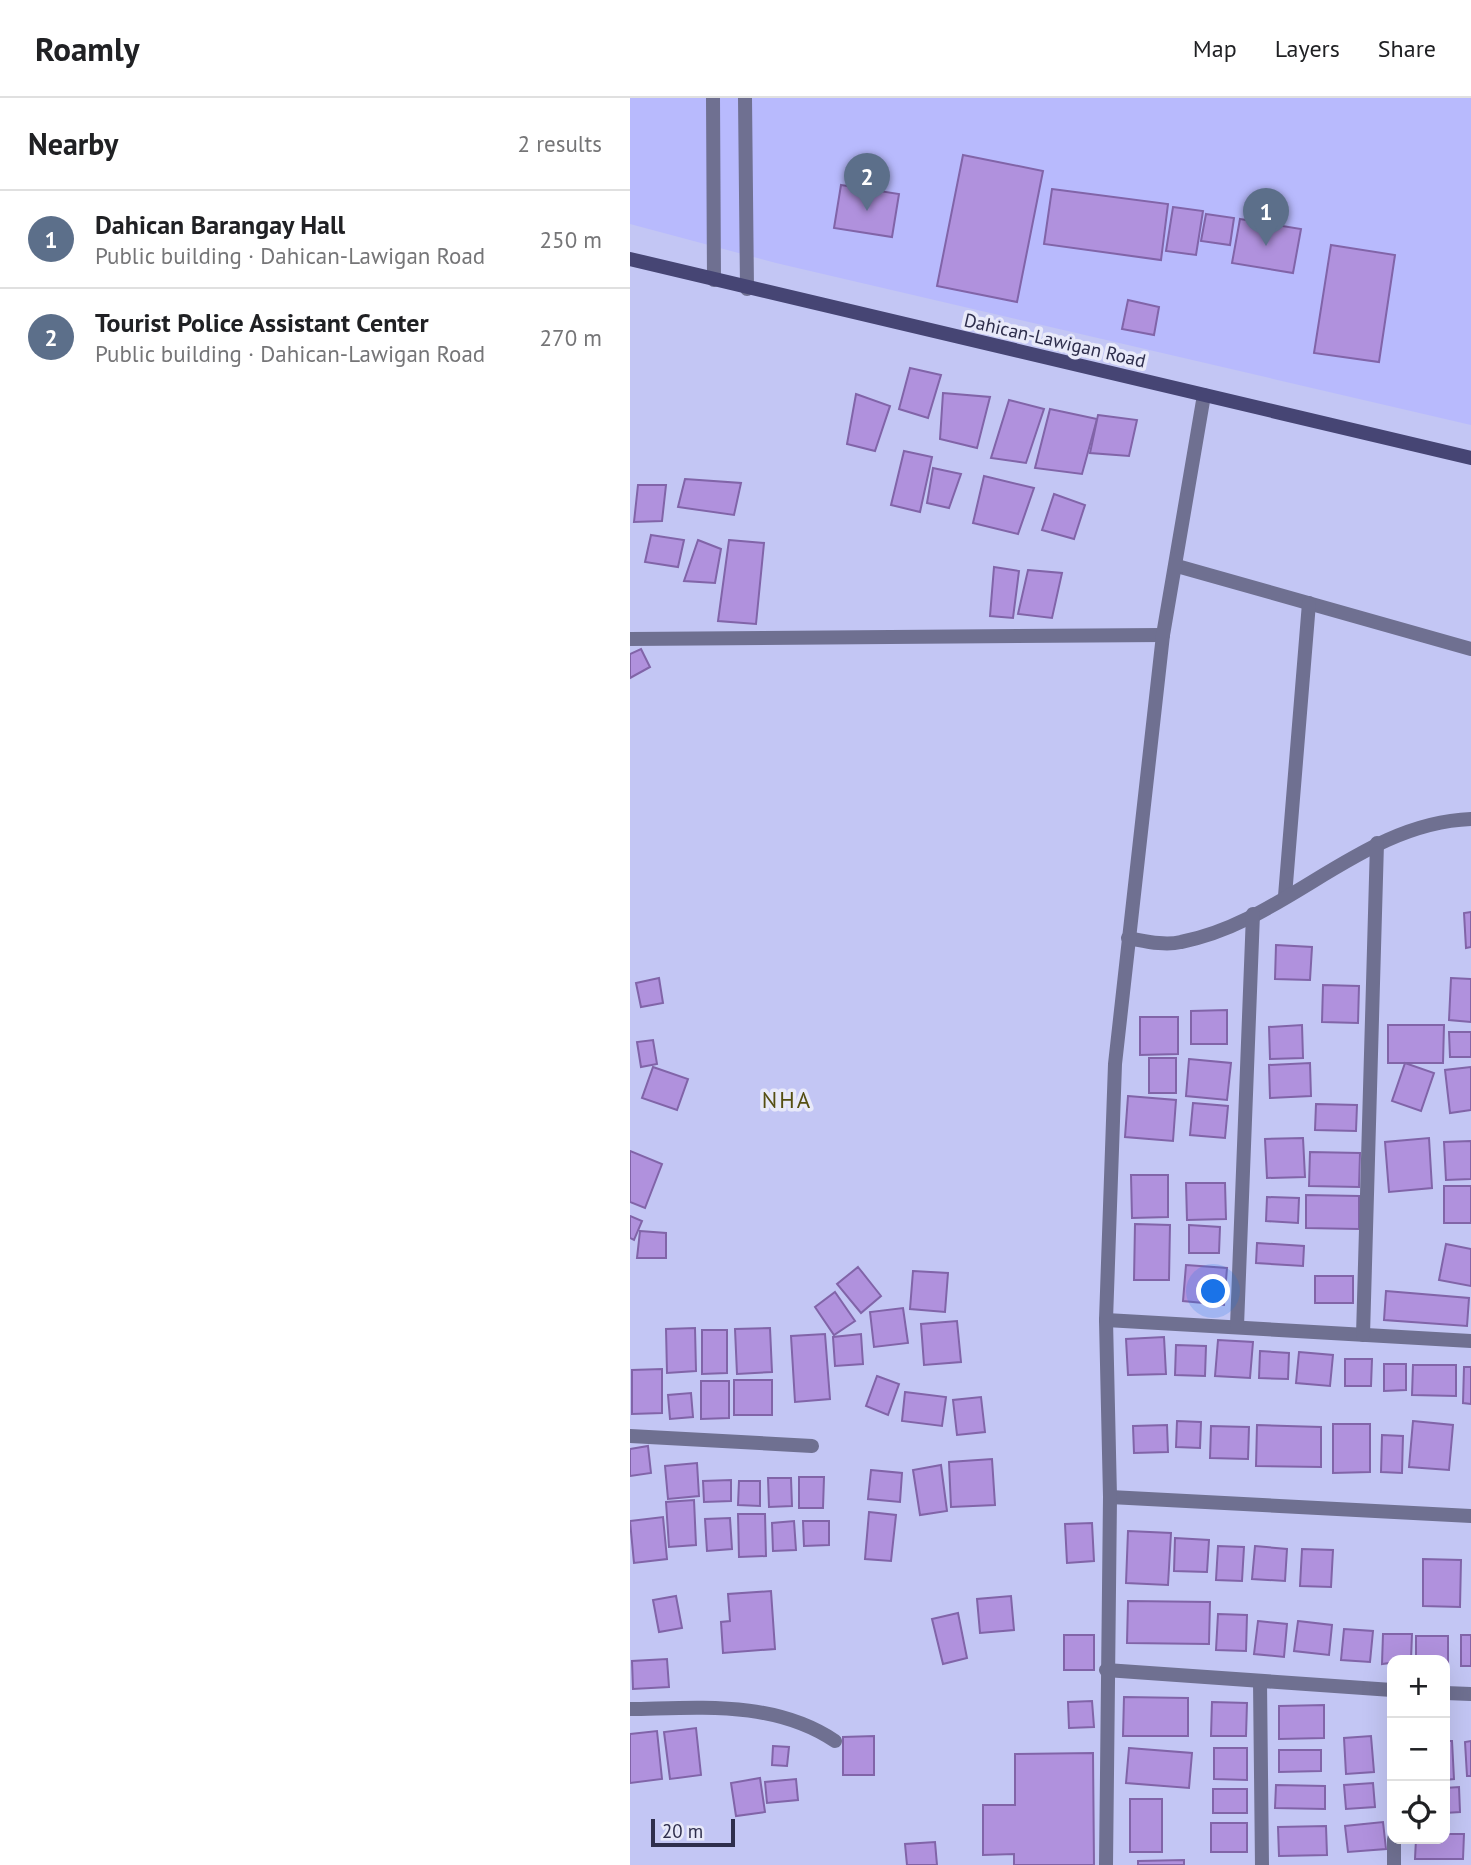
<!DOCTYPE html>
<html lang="en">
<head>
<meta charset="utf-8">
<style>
  body { margin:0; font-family:"PT Sans",sans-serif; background:#f6f6f6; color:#202124 }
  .controls { position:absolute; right:21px; bottom:21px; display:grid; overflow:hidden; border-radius:14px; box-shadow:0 7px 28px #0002 }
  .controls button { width:63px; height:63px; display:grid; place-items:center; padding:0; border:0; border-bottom:2px solid #e0e0e0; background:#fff; color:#202124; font:35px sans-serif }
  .scale { position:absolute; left:21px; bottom:18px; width:84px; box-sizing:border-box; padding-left:7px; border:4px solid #2e2e4c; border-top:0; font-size:19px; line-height:24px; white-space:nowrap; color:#2e2e4c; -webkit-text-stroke:5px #e8e9f9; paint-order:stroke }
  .you { position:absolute; left:584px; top:1194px; width:24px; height:24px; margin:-18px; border:5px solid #fff; border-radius:50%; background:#1a73e8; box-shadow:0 0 0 10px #1a73e833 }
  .badge { display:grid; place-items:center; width:46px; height:46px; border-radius:50%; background:#0b8043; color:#fff; font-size:23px; font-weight:700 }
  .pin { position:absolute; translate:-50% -58px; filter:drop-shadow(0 2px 4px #0008) }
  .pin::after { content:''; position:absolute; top:37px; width:24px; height:21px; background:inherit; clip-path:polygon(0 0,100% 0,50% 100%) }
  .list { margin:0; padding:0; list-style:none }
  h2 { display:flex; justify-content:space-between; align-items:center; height:91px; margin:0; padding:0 28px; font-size:30px }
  h2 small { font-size:23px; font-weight:400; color:#757577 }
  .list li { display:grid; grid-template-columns:46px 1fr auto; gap:21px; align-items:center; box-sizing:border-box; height:98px; padding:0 28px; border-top:2px solid #e0e0e0 }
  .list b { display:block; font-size:26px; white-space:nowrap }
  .list p { margin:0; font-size:23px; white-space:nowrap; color:#757577 }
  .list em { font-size:23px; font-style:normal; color:#757577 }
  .icon { flex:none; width:38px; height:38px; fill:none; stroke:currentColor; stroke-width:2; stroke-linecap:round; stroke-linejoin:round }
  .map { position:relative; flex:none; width:841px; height:1767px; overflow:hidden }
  header { display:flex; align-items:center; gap:42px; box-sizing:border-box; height:98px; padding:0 35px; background:#fff; border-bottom:2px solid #e0e0e0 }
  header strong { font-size:33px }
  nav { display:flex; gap:38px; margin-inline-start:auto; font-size:24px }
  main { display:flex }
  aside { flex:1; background:#fff }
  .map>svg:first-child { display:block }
  .built { fill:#b8bafd }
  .building { fill:#b091dd; stroke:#8164a8; stroke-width:2 }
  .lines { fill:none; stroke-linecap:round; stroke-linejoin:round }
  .street { stroke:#6f7091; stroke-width:14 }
  .secondary { stroke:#464574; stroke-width:14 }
  .labels { text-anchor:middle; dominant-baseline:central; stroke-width:7; stroke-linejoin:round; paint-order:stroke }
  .street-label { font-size:19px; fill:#2e2e4c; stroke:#e8e9f9 }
  .quarter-label { font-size:23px; letter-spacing:2px; fill:#564f11; stroke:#e8e9f9 }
</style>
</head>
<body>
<header>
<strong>Roamly</strong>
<nav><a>Map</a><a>Layers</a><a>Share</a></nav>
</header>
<main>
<aside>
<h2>Nearby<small>2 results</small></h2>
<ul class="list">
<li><span class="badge" style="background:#5c6f8a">1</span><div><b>Dahican Barangay Hall</b><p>Public building · Dahican-Lawigan Road</p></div><em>250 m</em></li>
<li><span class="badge" style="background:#5c6f8a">2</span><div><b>Tourist Police Assistant Center</b><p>Public building · Dahican-Lawigan Road</p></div><em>270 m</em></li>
</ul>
</aside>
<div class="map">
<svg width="841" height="1767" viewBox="0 0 841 1767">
  <rect width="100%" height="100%" fill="#c3c6f4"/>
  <polygon class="built" points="0,0 841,0 841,327 146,165 0,126"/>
  <g class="building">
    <polygon points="333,57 413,73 387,204 307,188"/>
    <polygon points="211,87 269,96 262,139 204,130"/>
    <polygon points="422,91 538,106 531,162 414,146"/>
    <polygon points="543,109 573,113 566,157 536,153"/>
    <polygon points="576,116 604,120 600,147 571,143"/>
    <polygon points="610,121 671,131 663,175 602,165"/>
    <polygon points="701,147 765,157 749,264 684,255"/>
    <polygon points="498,202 529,209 524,237 492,231"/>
    <polygon points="280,270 311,277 298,320 269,311"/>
    <polygon points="313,295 360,299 347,350 310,341"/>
    <polygon points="226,296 260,308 245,353 217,346"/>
    <polygon points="379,302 414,311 396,365 361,360"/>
    <polygon points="420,311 467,321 452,376 405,370"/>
    <polygon points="468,317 507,322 499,358 460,355"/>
    <polygon points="274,353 302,359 290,414 261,407"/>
    <polygon points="303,370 331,376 319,410 297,405"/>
    <polygon points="354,378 404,390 388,436 343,425"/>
    <polygon points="55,381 111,385 104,417 48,409"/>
    <polygon points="8,387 36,387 32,423 4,424"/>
    <polygon points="424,396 455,407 444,441 412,432"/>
    <polygon points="21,437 54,442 48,469 15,464"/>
    <polygon points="68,442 91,451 85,485 54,483"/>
    <polygon points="99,442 134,445 126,526 88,523"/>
    <polygon points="364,469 389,473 383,520 360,518"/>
    <polygon points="398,472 432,475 422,520 388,516"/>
    <polygon points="11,551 20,569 0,580 0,556"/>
    <polygon points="841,814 841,849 836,850 834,815"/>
    <polygon points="646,847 682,849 680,882 645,881"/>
    <polygon points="29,880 33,905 11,909 6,885"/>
    <polygon points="821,880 841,881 841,924 819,922"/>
    <polygon points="693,887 729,888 728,925 692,924"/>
    <polygon points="597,912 597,946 561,946 561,913"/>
    <polygon points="510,919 548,919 548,956 510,957"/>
    <polygon points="672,927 673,960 640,961 639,929"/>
    <polygon points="758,927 814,927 813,965 758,965"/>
    <polygon points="819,934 841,934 841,959 820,959"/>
    <polygon points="23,942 27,966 11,969 7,944"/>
    <rect x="519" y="960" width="27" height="35"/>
    <polygon points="559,961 601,965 597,1002 556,998"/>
    <polygon points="680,965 681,998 640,1000 639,967"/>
    <polygon points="775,965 804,975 791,1013 762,1003"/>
    <polygon points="23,969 58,981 47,1012 12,1000"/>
    <polygon points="841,969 841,1012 820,1015 815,972"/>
    <polygon points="498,998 546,1002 543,1043 495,1039"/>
    <polygon points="563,1005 598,1008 595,1040 560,1037"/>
    <polygon points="686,1006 727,1007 726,1033 685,1032"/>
    <polygon points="673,1040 675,1079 637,1080 635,1041"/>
    <polygon points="799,1040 802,1090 759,1094 755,1044"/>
    <polygon points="841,1043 841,1081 816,1082 814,1044"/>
    <polygon points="0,1053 32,1066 15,1110 0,1104"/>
    <polygon points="680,1054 730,1055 729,1089 679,1088"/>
    <polygon points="501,1077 538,1077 538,1119 502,1120"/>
    <polygon points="556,1085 595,1085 596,1121 557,1122"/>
    <rect x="814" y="1088" width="27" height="37"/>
    <polygon points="676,1097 729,1098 729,1131 676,1130"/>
    <polygon points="637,1099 669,1100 668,1125 636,1123"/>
    <polygon points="0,1118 12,1123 4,1142 0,1140"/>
    <polygon points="505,1126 540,1127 539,1182 504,1182"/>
    <polygon points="559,1127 590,1129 589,1155 559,1155"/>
    <polygon points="10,1133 36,1135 36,1160 7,1160"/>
    <polygon points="627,1145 674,1148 673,1168 626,1165"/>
    <polygon points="816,1146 841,1151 841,1188 809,1182"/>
    <polygon points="556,1167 597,1170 594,1207 553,1203"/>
    <polygon points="228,1169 251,1198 231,1215 207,1186"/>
    <polygon points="283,1173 318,1175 315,1214 280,1211"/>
    <rect x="685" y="1178" width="38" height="27"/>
    <polygon points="756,1193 839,1200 837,1228 754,1222"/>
    <polygon points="205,1194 225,1223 204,1237 185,1209"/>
    <polygon points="273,1210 278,1245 244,1249 240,1214"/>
    <polygon points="327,1223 331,1264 294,1267 291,1226"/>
    <polygon points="65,1230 66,1273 37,1275 36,1231"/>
    <polygon points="140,1230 142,1274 107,1276 105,1231"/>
    <polygon points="72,1232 97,1232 97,1275 72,1276"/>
    <polygon points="195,1236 200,1301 165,1304 161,1238"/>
    <polygon points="231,1236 233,1266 205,1268 203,1239"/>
    <polygon points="534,1239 536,1276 498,1277 496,1241"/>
    <polygon points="588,1242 623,1244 620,1280 585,1278"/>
    <polygon points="546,1247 576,1248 575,1278 545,1277"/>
    <polygon points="630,1253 659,1255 658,1281 629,1280"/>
    <polygon points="669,1254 703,1257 700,1288 666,1285"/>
    <polygon points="715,1261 742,1261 741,1288 715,1288"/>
    <polygon points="754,1266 776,1266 776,1292 754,1293"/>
    <polygon points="783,1267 826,1267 826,1298 782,1297"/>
    <polygon points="834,1269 841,1269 841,1306 833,1305"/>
    <polygon points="32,1271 32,1315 2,1316 2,1272"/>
    <polygon points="247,1278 269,1286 258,1317 236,1308"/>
    <rect x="104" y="1282" width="38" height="35"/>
    <polygon points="71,1283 99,1283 99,1320 71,1321"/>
    <polygon points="275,1294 316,1299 312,1328 272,1323"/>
    <polygon points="61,1295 63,1319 40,1321 38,1297"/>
    <polygon points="351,1299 355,1334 327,1337 323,1302"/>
    <polygon points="547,1323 571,1324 570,1350 546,1349"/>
    <polygon points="783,1323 823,1327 819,1372 779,1369"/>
    <polygon points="703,1326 740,1326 740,1374 703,1375"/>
    <polygon points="537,1327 538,1354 504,1355 503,1328"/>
    <polygon points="627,1327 691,1329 691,1369 626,1368"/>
    <polygon points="581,1328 619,1329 618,1361 580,1360"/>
    <polygon points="752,1337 773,1338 772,1375 751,1374"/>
    <polygon points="18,1348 21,1375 0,1378 0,1351"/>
    <polygon points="362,1361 365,1407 321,1409 319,1364"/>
    <polygon points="67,1365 69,1398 38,1401 35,1368"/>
    <polygon points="311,1367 317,1413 290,1417 283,1372"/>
    <polygon points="241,1372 272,1375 270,1404 238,1401"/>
    <polygon points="169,1379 194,1379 193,1410 169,1410"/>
    <polygon points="138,1380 161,1380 162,1408 139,1409"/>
    <polygon points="101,1382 101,1403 74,1404 73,1383"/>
    <polygon points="109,1383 130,1383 130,1408 108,1407"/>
    <polygon points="64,1402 66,1447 39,1449 36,1404"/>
    <polygon points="239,1414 266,1417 261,1463 235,1461"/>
    <polygon points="108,1416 135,1416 136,1458 109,1459"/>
    <polygon points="33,1419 37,1461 4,1465 0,1423"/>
    <polygon points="100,1420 102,1451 77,1453 75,1421"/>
    <polygon points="164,1423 166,1452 143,1453 142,1425"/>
    <polygon points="173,1423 199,1423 199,1447 174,1448"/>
    <polygon points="462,1425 464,1463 437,1465 435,1426"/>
    <polygon points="498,1433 541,1435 538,1487 496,1485"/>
    <polygon points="545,1440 579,1442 577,1474 544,1473"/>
    <polygon points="588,1448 614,1449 612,1483 586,1482"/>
    <polygon points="625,1448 657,1451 655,1483 622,1481"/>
    <polygon points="672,1451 703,1452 701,1489 670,1488"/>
    <polygon points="793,1461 831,1462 830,1509 793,1508"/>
    <polygon points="141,1493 145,1551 93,1555 91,1524 100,1523 98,1496"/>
    <polygon points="46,1498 52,1530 29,1534 23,1502"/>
    <polygon points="381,1498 384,1532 350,1535 347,1501"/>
    <polygon points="498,1503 580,1504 579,1546 497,1545"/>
    <polygon points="328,1515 337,1560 313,1566 302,1521"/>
    <polygon points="588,1516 617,1517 616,1553 586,1552"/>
    <polygon points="628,1523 657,1526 654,1559 624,1556"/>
    <polygon points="668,1523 702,1527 699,1557 664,1553"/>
    <polygon points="714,1531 743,1533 740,1564 711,1562"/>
    <polygon points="753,1536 782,1536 781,1562 752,1566"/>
    <rect x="434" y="1537" width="30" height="35"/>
    <rect x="831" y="1537" width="10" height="31"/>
    <polygon points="786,1538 818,1538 818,1570 815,1570 815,1562 786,1562"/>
    <polygon points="37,1561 39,1589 3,1591 2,1563"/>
    <polygon points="494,1599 558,1600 558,1638 493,1638"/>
    <polygon points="462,1603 464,1629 439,1630 438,1604"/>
    <polygon points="582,1604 617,1605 616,1638 581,1638"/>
    <polygon points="694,1607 694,1640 649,1641 649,1608"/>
    <polygon points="66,1630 71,1677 40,1681 34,1634"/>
    <polygon points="27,1633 32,1681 0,1685 0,1636"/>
    <polygon points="244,1638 244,1677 213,1677 213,1639"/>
    <polygon points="741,1638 744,1674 716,1676 714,1640"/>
    <polygon points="815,1643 822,1643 824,1681 815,1682"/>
    <polygon points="841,1643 841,1678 837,1678 835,1644"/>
    <polygon points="143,1648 159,1649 157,1668 142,1667"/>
    <polygon points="499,1650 562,1655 559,1690 496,1685"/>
    <polygon points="584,1650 617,1650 617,1682 584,1681"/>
    <polygon points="649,1652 691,1652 691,1673 649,1674"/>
    <polygon points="463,1655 464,1767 384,1767 384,1756 353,1757 353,1707 385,1707 385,1656"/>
    <polygon points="130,1680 135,1714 106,1718 101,1685"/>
    <polygon points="166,1681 168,1702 137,1705 135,1684"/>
    <polygon points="743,1685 745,1709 716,1711 714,1687"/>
    <polygon points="646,1687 695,1688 695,1711 645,1710"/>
    <polygon points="829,1689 830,1714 815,1715 815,1690"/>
    <rect x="583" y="1691" width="34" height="24"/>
    <rect x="500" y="1701" width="32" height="53"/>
    <polygon points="753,1724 756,1751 718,1754 715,1728"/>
    <rect x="581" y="1725" width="36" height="29"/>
    <polygon points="696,1728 697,1757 649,1758 648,1729"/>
    <polygon points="815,1736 834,1736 833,1761 785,1761 786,1741 815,1741"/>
    <polygon points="305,1744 307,1767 277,1767 275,1746"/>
    <polygon points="554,1762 554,1767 508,1767 508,1763"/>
  </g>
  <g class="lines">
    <g class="street">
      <polyline points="83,0 84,182"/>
      <polyline points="115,0 117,191"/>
      <polyline points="547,468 841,551"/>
      <polyline points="0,541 533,537"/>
      <polyline points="655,798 679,505"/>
      <path d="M498,840C515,843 534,848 551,844C656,824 731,725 841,721"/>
      <polyline points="476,1222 841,1243"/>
      <polyline points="607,1228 623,816"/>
      <polyline points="733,1237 747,745"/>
      <polyline points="0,1338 182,1348"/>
      <polyline points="480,1399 841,1418"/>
      <polyline points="476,1572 762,1592"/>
      <polyline points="630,1584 632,1767"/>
      <polyline points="815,1595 841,1596"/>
      <path d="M0,1611C70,1610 144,1602 205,1643"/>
      <polyline points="764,1741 764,1767"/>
      <polyline points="476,1767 480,1399 476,1222 485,966 533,537 574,297"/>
    </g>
    <polyline class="secondary" points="0,161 841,360"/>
  </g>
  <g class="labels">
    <g class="street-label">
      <text transform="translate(425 242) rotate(13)">Dahican-Lawigan Road</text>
    </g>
    <g class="quarter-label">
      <text x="157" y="1001">NHA</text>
    </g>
  </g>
</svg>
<div class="controls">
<button>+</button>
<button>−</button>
<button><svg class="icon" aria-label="locate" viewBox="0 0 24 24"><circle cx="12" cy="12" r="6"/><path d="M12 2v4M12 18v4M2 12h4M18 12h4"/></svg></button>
</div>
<div class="scale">20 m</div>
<div class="you"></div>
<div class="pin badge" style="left:636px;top:148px;background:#5c6f8a">1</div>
<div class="pin badge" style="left:237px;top:113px;background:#5c6f8a">2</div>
</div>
</main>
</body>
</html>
